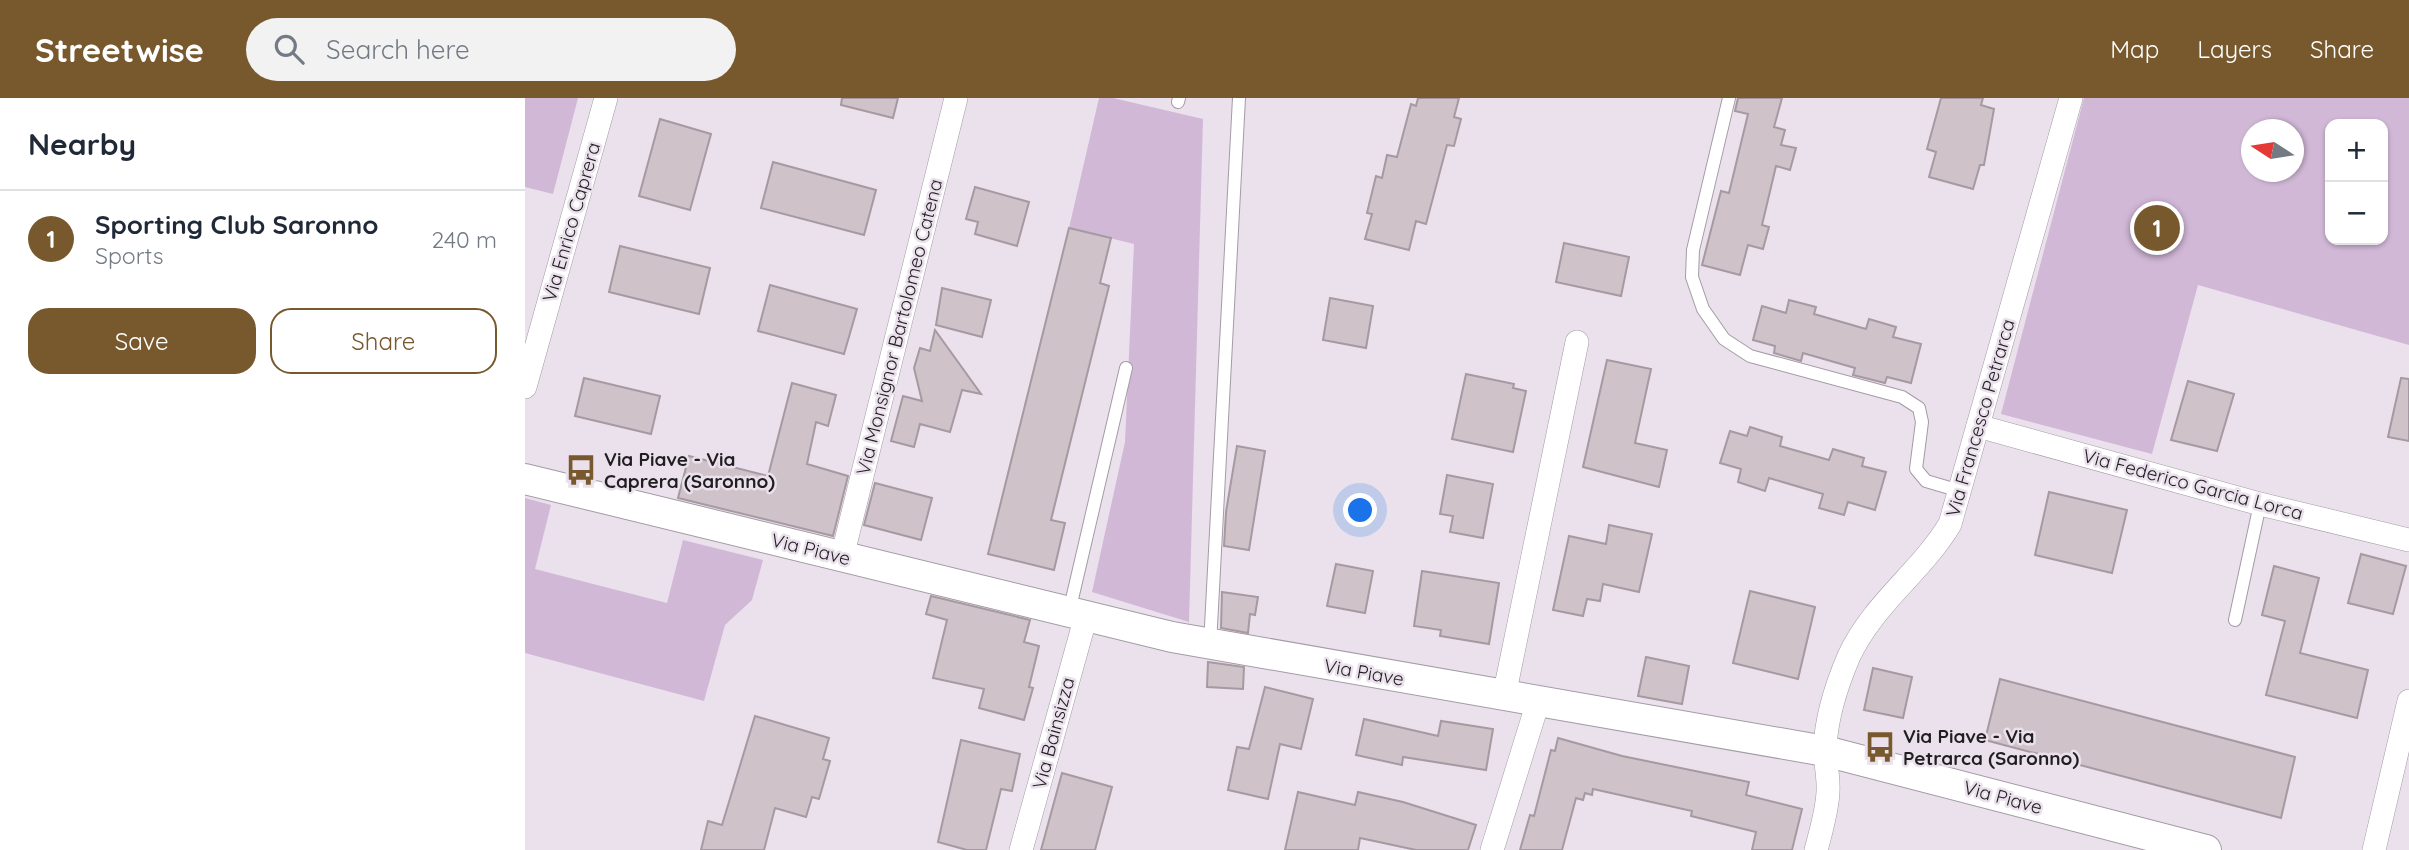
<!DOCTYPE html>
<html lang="en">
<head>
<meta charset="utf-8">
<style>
  body { margin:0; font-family:Quicksand,sans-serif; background:#f2f2f3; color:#1f2937 }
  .controls { position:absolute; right:21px; top:21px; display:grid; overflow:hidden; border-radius:14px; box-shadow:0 2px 5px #0004 }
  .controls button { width:63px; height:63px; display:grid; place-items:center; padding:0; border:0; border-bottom:2px solid #e0e1e3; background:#fff; color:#1f2937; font:35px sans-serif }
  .compass { position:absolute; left:1716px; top:21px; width:63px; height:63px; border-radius:50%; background:#fff; box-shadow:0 2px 5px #0004; rotate:282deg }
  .you { position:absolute; left:836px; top:413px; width:24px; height:24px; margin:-18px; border:5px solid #fff; border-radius:50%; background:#1a73e8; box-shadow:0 0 0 10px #1a73e833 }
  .badge { display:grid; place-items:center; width:46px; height:46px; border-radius:50%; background:#78592e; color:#fff; font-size:23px; font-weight:700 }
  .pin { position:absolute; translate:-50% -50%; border:4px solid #fff; box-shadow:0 2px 7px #0006 }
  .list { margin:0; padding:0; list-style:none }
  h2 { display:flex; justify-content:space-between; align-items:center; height:91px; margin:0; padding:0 28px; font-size:30px }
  h2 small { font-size:23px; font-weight:400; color:#747a83 }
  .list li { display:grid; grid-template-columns:46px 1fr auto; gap:21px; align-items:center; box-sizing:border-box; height:98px; padding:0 28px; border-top:2px solid #e0e1e3 }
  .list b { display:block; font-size:26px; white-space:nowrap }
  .list p { margin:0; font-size:23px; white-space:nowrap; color:#747a83 }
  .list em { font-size:23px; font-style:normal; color:#747a83 }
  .actions { display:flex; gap:14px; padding:21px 28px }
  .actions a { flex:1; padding:16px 0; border:2px solid #78592e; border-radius:21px; text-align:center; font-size:24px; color:#78592e }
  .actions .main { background:#78592e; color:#fff }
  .icon { flex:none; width:38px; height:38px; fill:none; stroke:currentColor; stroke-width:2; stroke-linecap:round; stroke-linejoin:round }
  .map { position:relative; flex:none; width:1884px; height:752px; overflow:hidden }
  header { display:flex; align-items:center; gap:42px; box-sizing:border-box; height:98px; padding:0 35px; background:#78592e; color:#fff }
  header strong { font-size:33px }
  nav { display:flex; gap:38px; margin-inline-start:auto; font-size:24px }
  .search { width:490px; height:63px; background:#f2f2f3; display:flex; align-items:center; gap:18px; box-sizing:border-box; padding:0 24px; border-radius:38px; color:#747a83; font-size:26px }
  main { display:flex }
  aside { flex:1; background:#fff }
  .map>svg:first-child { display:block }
  .green { fill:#d1b8d7; fill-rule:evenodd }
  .building { fill:#cfc2c9; stroke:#a699a1; stroke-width:2 }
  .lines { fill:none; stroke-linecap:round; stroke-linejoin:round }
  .service-casing { stroke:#a39ba5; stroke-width:14 }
  .minor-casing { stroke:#a39ba5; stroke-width:24 }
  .tertiary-casing { stroke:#a39ba5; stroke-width:32 }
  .service { stroke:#fff; stroke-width:12 }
  .minor { stroke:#fff; stroke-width:23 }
  .tertiary { stroke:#fff; stroke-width:30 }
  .labels { text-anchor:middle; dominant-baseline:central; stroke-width:5; stroke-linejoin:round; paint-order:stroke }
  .street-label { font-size:19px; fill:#211e22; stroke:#eae1ec }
  .poi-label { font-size:19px; font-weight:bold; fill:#211e22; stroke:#eae1ec; text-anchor:start }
</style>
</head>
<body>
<header>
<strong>Streetwise</strong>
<div class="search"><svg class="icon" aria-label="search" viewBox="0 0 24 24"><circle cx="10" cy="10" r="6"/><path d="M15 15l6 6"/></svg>Search here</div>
<nav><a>Map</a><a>Layers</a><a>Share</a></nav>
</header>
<main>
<aside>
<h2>Nearby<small></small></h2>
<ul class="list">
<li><span class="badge">1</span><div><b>Sporting Club Saronno</b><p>Sports</p></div><em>240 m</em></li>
</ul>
<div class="actions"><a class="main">Save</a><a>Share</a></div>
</aside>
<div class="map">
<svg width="1884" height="752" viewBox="0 0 1884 752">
  <rect width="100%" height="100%" fill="#eae1ec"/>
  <g class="green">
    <polygon points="0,0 53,0 28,96 0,89"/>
    <polygon points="574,0 588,0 678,21 664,524 567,494 600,344 609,146 544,130"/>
    <path d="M1559,0H1884V247L1673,187L1627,356L1476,316ZM1805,26H1858V142H1805ZM1727,32H1769V74H1727Z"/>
    <polygon points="0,400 26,407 10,471 142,505 158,442 238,462 227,502 200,527 179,603 0,555"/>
  </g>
  <g class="building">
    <polygon points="317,0 373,0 368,20 316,7"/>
    <polygon points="893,0 934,0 929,19 936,21 929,48 922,47 901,126 891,123 884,152 840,141 847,116 842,115 851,78 857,80 862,57 872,59 886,6 891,8"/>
    <polygon points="1213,0 1257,0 1249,29 1260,32 1256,47 1271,50 1265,72 1251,68 1237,127 1244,129 1238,151 1223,147 1215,177 1177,167 1196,93 1204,95 1223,16 1210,13"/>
    <polygon points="1416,0 1458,0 1456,7 1469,11 1459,67 1455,67 1448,91 1404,79 1411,54 1402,51"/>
    <polygon points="135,21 186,36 165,112 114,98"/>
    <polygon points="248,64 351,92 339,137 236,110"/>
    <polygon points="450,89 504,104 492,148 450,136 453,124 441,121"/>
    <polygon points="544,130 586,140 575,185 584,188 526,422 540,425 529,472 463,456"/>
    <polygon points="1039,145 1104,159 1096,198 1031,184"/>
    <polygon points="95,148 185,170 174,216 84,194"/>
    <polygon points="245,187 332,211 319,256 233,233"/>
    <polygon points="417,190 466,202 457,239 411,227"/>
    <polygon points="805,200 848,208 841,250 798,242"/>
    <polygon points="1264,202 1291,209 1289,216 1341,231 1344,221 1371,229 1368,239 1396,246 1386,285 1362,279 1360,285 1328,277 1330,270 1278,255 1276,263 1249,255 1250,248 1228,242 1237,208 1261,215"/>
    <polygon points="410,232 456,296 437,292 425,334 395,326 389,349 366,343 378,298 397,303 389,270 395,250 405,253"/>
    <polygon points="1082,262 1126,271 1110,345 1142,352 1134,389 1058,369"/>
    <polygon points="941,276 989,286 988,290 1001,293 988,354 927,341"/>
    <polygon points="59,280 135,298 126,336 50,318"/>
    <polygon points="1876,280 1884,281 1884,343 1863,339"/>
    <polygon points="1663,283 1709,296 1692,353 1646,342"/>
    <polygon points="267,285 311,297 303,328 291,324 282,366 323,378 308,438 153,400 164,358 243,378"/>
    <polygon points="1225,329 1257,339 1255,348 1304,362 1308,351 1339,360 1337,368 1361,374 1350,412 1323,404 1319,417 1294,410 1298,396 1244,380 1240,393 1213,384 1216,371 1195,365 1205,333 1222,338"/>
    <polygon points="712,348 740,353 724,452 699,448 701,414"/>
    <polygon points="922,377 968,386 958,440 925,434 928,418 915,416"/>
    <polygon points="350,385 407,400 396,442 339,427"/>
    <polygon points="1524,394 1602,412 1587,475 1510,457"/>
    <polygon points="1084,427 1127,436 1114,494 1078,486 1075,503 1062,501 1058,518 1028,512 1044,438 1081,446"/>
    <polygon points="1836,456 1881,468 1868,516 1823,505"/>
    <polygon points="811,466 848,473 840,515 802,508"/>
    <polygon points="1749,468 1794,480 1775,555 1843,572 1832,620 1741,597 1760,523 1737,517"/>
    <polygon points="897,473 974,485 964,546 915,538 916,532 889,528"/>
    <polygon points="1225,493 1290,509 1273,581 1208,565"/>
    <polygon points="697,494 733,499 730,517 725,516 723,535 696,530"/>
    <polygon points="406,498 505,522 499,544 514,548 504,589 508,590 499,622 454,610 459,591 408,580 422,522 401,516"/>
    <polygon points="1121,559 1164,568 1157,606 1113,598"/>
    <polygon points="683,564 719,569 718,591 682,589"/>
    <polygon points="1348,570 1387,579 1378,620 1339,612"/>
    <polygon points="1475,581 1770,659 1756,720 1460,642"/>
    <polygon points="740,589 788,601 776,651 755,646 743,701 703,692 712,649 724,651"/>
    <polygon points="230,618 304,640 298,661 305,663 294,701 287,699 281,719 250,710 239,752 176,752 183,723 197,727"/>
    <polygon points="839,621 913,638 916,623 968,631 961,672 878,659 877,667 831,657"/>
    <polygon points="1033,640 1097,658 1224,684 1221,697 1277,711 1267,752 1227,752 1231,734 1166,718 1167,713 1068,691 1067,697 1060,695 1058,702 1051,700 1037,752 995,752 1005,717 1009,718 1026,652 1030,653"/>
    <polygon points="436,642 495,656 487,693 476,691 461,752 442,752 413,744"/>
    <polygon points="537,675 587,689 570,752 516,752"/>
    <polygon points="773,694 830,707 833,694 878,704 951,727 943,752 891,752 835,740 833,752 760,752"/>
  </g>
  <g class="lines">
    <defs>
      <g id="service">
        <polyline points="1204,0 1168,152 1167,179 1178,211 1199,241 1225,258 1377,299 1394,310 1397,324 1391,371 1401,383 1435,393"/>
        <polyline points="653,4 654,0"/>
        <polyline points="544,514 601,270"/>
        <polyline points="1710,522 1735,406"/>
        <polyline points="685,547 714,0"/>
      </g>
      <g id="minor">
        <polyline points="0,289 81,0"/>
        <polyline points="1453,328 1735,406 1884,442"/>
        <polyline points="317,459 431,0"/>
        <polyline points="979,598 1052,244"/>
        <polyline points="496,752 561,518"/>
        <polyline points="967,752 1013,604"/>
        <path d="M1291,752C1296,733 1302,714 1303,694C1304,679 1300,665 1300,651C1301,620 1312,586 1324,558C1348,506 1397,473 1425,426L1546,0"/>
        <polyline points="1849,752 1884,603"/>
      </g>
      <polyline id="tertiary" points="0,381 647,539 1300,653 1681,752"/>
    </defs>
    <use href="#service" class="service-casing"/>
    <use href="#minor" class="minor-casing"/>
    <use href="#tertiary" class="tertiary-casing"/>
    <use href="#service" class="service"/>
    <use href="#minor" class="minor"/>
    <use href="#tertiary" class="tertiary"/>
  </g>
  <defs>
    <symbol id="bus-bare" viewBox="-9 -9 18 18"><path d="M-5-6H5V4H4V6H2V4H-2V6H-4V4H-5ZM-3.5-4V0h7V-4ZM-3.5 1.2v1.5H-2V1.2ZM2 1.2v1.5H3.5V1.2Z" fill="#78592e" stroke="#eae1ec" stroke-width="2.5" paint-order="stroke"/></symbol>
  </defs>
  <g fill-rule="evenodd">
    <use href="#bus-bare" x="34" y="350" width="44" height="44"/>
    <use href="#bus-bare" x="1333" y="627" width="44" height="44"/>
  </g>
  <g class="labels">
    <g class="street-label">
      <text transform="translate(46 124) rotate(-74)">Via Enrico Caprera</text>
      <text transform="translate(374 229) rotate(-76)">Via Monsignor Bartolomeo Catena</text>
      <text transform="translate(1455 320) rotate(-74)">Via Francesco Petrarca</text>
      <text transform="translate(1668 386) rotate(15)">Via Federico Garcia Lorca</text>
      <text transform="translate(286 451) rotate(14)">Via Piave</text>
      <text transform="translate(839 574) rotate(10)">Via Piave</text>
      <text transform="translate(528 635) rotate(-75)">Via Bainsizza</text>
      <text transform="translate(1478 699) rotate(15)">Via Piave</text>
    </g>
    <g class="poi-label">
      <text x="79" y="361">Via Piave - Via<tspan x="79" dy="22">Caprera (Saronno)</tspan></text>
      <text x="1378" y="638">Via Piave - Via<tspan x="1378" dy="22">Petrarca (Saronno)</tspan></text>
    </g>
  </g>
</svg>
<div class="controls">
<button>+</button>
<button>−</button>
</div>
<svg class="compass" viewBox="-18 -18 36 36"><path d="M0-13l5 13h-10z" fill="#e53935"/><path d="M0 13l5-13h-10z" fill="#747a83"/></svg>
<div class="you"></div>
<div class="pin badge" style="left:1632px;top:130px">1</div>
</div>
</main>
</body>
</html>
